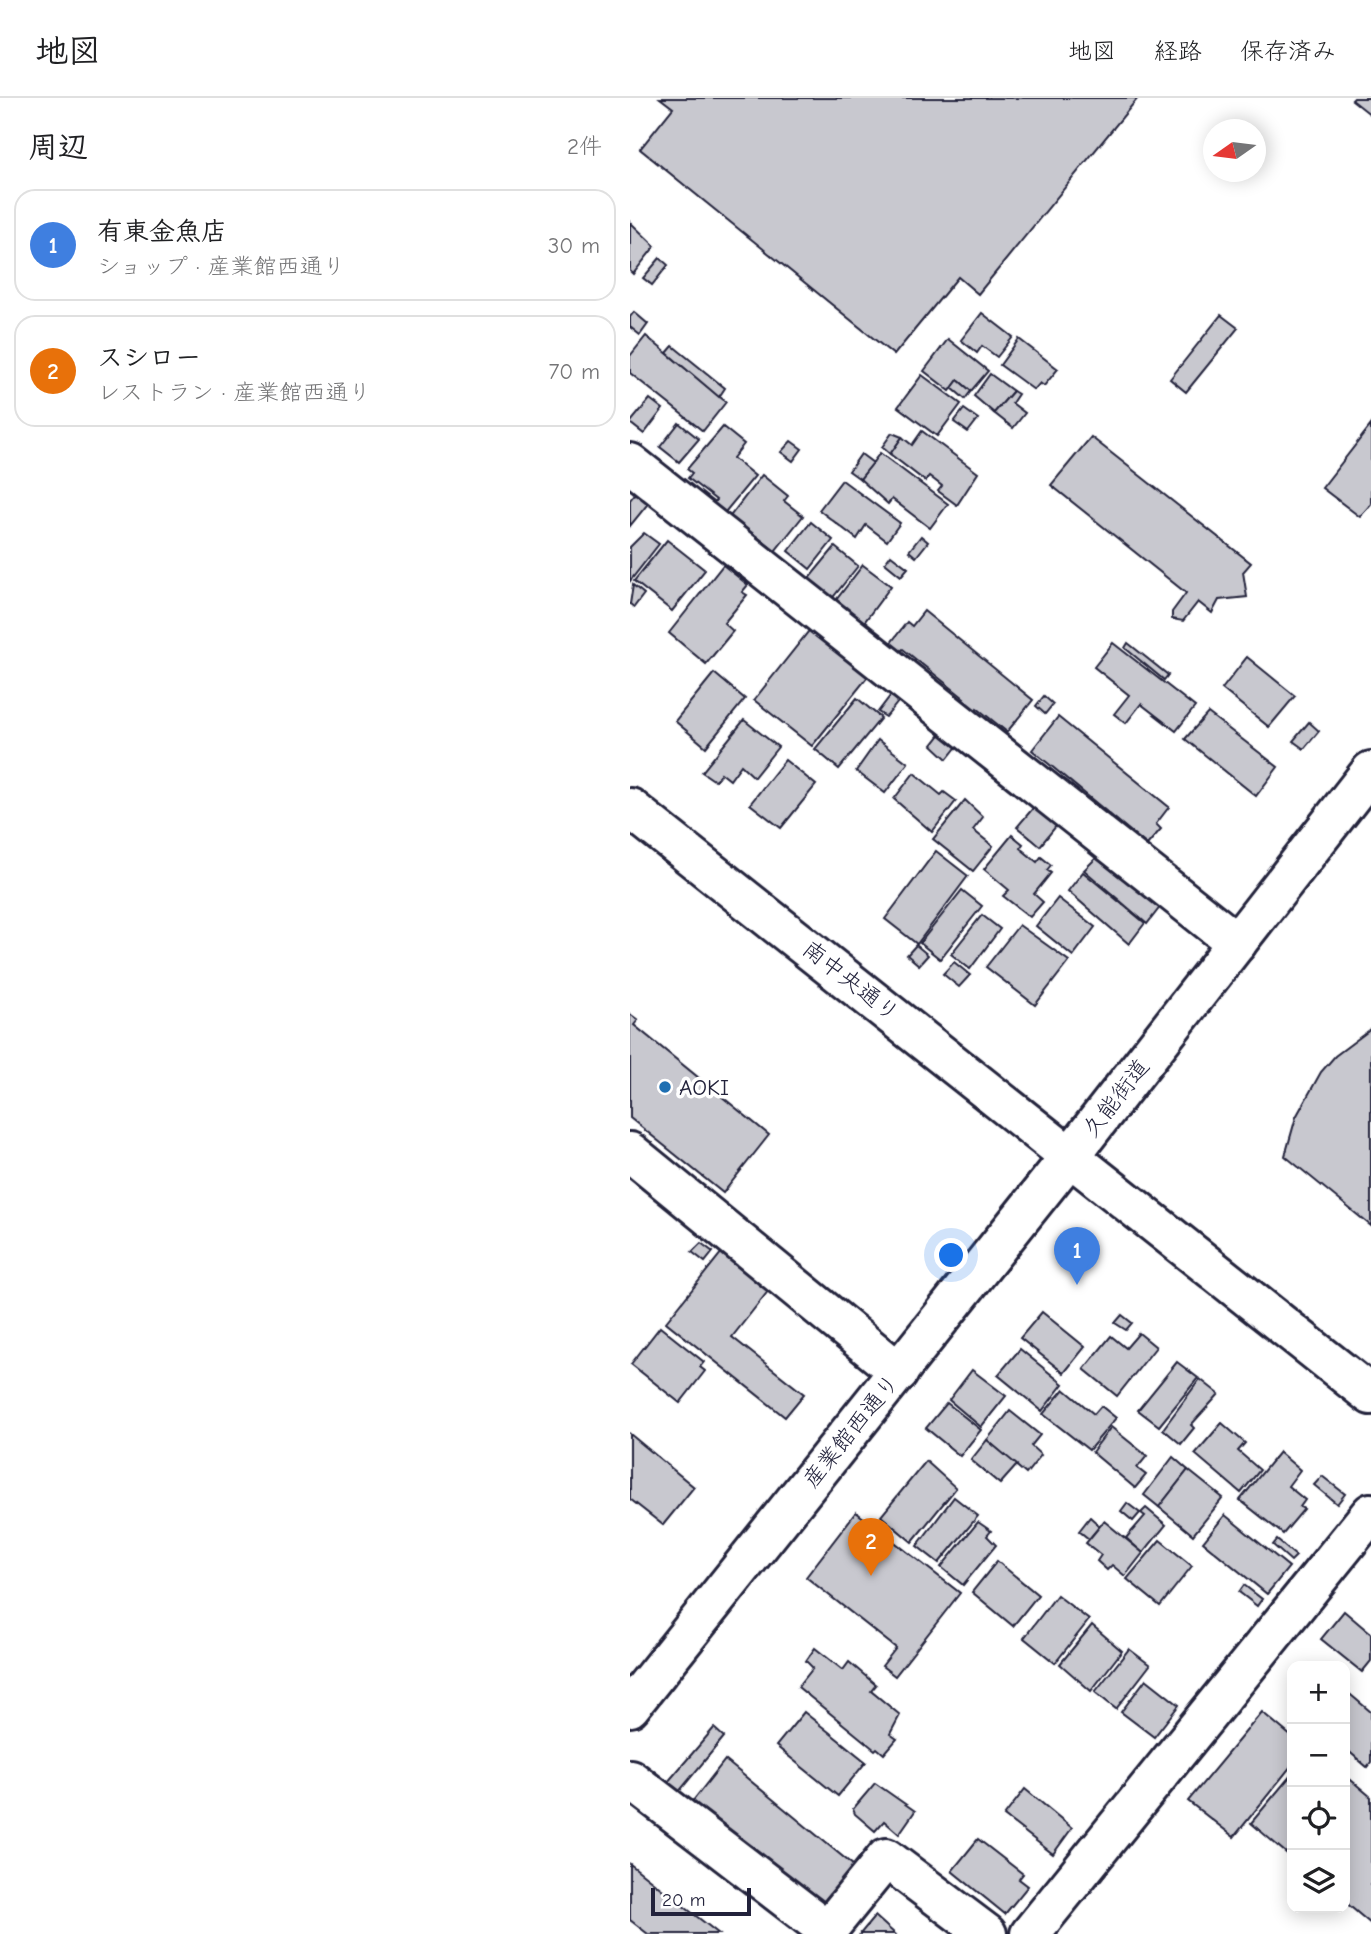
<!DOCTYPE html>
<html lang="ja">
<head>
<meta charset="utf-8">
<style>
  body { margin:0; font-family:"Comic Neue","Klee One",sans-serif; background:#f2f2f2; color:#202124 }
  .controls { position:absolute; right:21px; bottom:21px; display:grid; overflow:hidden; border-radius:14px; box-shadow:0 4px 18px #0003 }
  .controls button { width:63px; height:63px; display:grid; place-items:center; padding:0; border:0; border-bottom:2px solid #e0e0e0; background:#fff; color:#202124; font:35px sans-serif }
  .compass { position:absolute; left:573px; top:21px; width:63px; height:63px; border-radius:50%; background:#fff; box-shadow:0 4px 18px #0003; rotate:256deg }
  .scale { position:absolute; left:21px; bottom:18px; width:100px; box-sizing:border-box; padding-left:7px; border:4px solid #22223b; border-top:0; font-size:19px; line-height:24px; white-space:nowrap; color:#22223b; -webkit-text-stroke:5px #fff; paint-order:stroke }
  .you { position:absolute; left:322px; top:1158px; width:24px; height:24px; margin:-18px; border:5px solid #fff; border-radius:50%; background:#1a73e8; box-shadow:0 0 0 10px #1a73e833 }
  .badge { display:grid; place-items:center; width:46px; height:46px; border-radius:50%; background:#ea580c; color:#fff; font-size:23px; font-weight:700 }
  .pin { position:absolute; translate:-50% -58px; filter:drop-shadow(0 2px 4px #0008) }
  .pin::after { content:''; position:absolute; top:37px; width:24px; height:21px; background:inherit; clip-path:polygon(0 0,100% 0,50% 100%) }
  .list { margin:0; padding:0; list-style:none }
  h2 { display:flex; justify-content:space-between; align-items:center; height:91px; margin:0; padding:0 28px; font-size:30px }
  h2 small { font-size:23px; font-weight:400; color:#757577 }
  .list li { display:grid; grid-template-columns:46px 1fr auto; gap:21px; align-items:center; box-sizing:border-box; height:112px; margin:0 14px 14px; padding:0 14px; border:2px solid #e0e0e0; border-radius:21px }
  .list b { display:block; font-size:26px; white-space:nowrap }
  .list p { margin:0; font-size:23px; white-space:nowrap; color:#757577 }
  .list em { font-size:23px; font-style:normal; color:#757577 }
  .icon { flex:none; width:38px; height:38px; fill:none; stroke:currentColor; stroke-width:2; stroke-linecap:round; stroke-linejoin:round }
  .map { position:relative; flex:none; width:741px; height:1836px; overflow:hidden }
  header { display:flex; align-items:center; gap:42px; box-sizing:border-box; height:98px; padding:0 35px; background:#fff; border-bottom:2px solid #e0e0e0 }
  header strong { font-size:33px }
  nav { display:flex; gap:38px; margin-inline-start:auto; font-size:24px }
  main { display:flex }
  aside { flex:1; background:#fff }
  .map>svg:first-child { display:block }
  .building { fill:#c8c8cf; stroke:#22223b; stroke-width:2 }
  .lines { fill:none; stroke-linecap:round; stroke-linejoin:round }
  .street-casing { stroke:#22223b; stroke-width:44 }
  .secondary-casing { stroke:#22223b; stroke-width:44 }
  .street { stroke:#fff; stroke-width:38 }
  .secondary { stroke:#fff; stroke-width:38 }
  .poi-dot { fill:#1f6fb2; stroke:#fff; stroke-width:2.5 }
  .labels { text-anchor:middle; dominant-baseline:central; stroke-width:7; stroke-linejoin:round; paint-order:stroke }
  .street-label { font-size:23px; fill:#22223b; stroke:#fff }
  .poi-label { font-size:23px; fill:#22223b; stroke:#fff; text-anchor:start }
</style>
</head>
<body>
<header>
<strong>地図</strong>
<nav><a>地図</a><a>経路</a><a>保存済み</a></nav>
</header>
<main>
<aside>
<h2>周辺<small>2件</small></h2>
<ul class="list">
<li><span class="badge" style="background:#3f7fe0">1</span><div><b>有東金魚店</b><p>ショップ · 産業館西通り</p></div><em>30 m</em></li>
<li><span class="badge" style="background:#e8710a">2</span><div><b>スシロー</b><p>レストラン · 産業館西通り</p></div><em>70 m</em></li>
</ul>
</aside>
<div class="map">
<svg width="741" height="1836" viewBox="0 0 741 1836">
  <rect width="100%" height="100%" fill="#fff"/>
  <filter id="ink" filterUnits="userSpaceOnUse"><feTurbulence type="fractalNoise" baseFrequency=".0143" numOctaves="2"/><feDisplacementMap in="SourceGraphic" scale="14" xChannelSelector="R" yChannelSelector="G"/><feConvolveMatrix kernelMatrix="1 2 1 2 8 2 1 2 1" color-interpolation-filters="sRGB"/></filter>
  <g filter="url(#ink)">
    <g class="building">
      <polygon points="30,0 508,0 348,196 328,179 264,257 10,51 43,10"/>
      <polygon points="724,0 741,0 741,17 722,2"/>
      <polygon points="0,124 25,148 3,176 0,173"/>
      <polygon points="30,160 38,167 22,187 13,180"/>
      <polygon points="4,214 18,226 10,237 0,229 0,219"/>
      <polygon points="352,215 383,239 367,259 352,248 347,255 331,242"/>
      <polygon points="591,217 608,230 556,294 540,281"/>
      <polygon points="16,238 96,304 73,333 0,275 0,258"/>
      <polygon points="318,241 358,273 341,293 328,282 320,293 294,273"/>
      <polygon points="389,241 428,271 414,288 410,285 404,292 370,267"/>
      <polygon points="43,248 95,290 89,299 37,255"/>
      <polygon points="360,276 383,293 364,315 344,298"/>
      <polygon points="292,277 331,306 307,338 268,309"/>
      <polygon points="328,282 341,293 335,301 322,290"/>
      <polygon points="383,293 388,296 382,305 395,315 383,330 364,315"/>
      <polygon points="20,301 33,311 14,336 0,325"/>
      <polygon points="334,311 348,321 338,334 324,324"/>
      <polygon points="49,325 69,341 49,364 30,349"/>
      <polygon points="741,327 741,406 730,419 692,390"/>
      <polygon points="93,329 114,346 103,360 125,378 91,419 80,410 86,402 58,380 62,375 57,371"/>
      <polygon points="292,333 348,375 327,407 308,393 312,388 299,378 295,383 260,356 272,339 282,347"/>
      <polygon points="262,335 272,339 260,356 252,349"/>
      <polygon points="461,339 621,465 613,474 617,499 589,502 582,515 568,504 553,523 542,521 542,514 556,495 421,387"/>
      <polygon points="161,343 172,351 163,363 151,354"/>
      <polygon points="250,355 318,406 300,430 262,401 258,406 230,381"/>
      <polygon points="231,356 243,365 230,381 219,373"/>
      <polygon points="132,377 158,398 154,403 173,418 145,453 126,438 122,444 98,421"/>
      <polygon points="212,382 270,425 257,443 236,427 227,441 189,412"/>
      <polygon points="8,392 21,402 0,428 0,402"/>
      <polygon points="181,424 203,442 180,471 158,453"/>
      <polygon points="14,435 29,446 0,483 0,449"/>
      <polygon points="291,438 298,444 286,459 279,453"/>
      <polygon points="37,442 75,472 42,513 4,483"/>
      <polygon points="205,449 228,468 200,503 176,484"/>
      <polygon points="261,457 278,470 271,478 255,465"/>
      <polygon points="93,467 118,487 112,494 117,497 94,525 103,533 76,566 39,535"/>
      <polygon points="233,467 261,488 232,527 203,506"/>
      <polygon points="3,487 14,496 4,509 0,506"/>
      <polygon points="294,513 403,602 377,634 347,610 345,614 332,603 334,600 273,551 270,554 260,546 277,524 282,528"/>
      <polygon points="182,529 241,575 182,648 124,602"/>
      <polygon points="483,545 565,609 546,633 511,606 496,625 484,616 499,597 464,569"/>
      <polygon points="498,545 538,577 534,582 495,550"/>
      <polygon points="617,559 665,598 639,629 592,591"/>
      <polygon points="84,575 115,601 76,649 45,623"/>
      <polygon points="264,593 272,599 256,619 248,614"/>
      <polygon points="414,598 423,606 415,616 406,608"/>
      <polygon points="227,600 251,620 209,671 185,651"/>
      <polygon points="578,615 648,669 626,698 555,641"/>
      <polygon points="428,619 539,709 526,726 531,731 517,747 402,652"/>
      <polygon points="114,622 148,649 124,679 111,667 100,682 91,675 85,683 72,674"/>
      <polygon points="679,624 689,633 674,651 663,643"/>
      <polygon points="313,633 329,646 317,661 302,647"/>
      <polygon points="248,642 278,665 255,695 226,673"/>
      <polygon points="155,662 186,687 151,730 120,706"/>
      <polygon points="284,675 311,697 314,694 326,703 302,734 264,701"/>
      <polygon points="335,702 353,719 343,732 363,748 343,773 303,741"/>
      <polygon points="404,709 427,727 410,748 387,729"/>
      <polygon points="382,737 393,746 390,750 407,764 411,759 421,767 417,772 421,775 404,796 413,804 400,819 373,798 379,792 354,771"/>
      <polygon points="306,753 338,778 287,846 255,821"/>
      <polygon points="466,760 487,776 489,773 531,808 517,826 454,772"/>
      <polygon points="453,774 515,825 499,846 438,793"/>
      <polygon points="332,792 352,808 310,861 290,845"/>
      <polygon points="428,800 465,829 443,858 406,828"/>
      <polygon points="352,817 370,831 340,871 321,856"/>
      <polygon points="389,827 439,863 405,907 356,869"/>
      <polygon points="286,847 298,857 289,867 277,857"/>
      <polygon points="324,864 340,877 329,889 313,876"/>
      <polygon points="0,916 8,922 4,927 139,1037 93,1095 0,1020"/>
      <polygon points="741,931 741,1128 655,1058 666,1019 691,974 705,958"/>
      <polygon points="71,1145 83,1154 75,1164 62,1154"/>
      <polygon points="92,1154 139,1192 102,1239 174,1296 155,1319 36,1224"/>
      <polygon points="412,1214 455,1249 434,1275 390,1240"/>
      <polygon points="492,1217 502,1225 496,1232 485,1225"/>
      <polygon points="30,1229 74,1264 70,1269 75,1273 50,1305 1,1266"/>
      <polygon points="509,1235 526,1249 487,1298 454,1271 481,1238 496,1250"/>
      <polygon points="390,1251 433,1286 412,1313 368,1277"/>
      <polygon points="547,1264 568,1280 529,1328 508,1312"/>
      <polygon points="342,1272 376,1298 351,1329 319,1302"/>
      <polygon points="570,1281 589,1296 561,1327 564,1330 551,1346 533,1331"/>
      <polygon points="434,1291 464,1316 471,1308 486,1320 459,1352 413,1316"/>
      <polygon points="317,1305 351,1332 330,1358 296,1330"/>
      <polygon points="380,1313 410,1337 401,1348 411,1357 396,1376 357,1342"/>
      <polygon points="592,1325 615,1345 608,1353 630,1372 611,1395 565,1356"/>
      <polygon points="481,1329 517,1358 507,1370 516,1377 505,1390 462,1354"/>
      <polygon points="0,1336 64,1389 33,1427 0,1401"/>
      <polygon points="357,1342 387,1367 370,1386 341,1362"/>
      <polygon points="649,1354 670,1372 658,1388 675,1402 670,1409 674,1411 653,1436 610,1402"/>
      <polygon points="543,1359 558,1372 529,1409 514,1397"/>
      <polygon points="296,1363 326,1390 282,1444 251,1418"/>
      <polygon points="558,1372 593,1400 563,1437 529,1409"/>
      <polygon points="692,1378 715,1396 707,1406 684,1387"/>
      <polygon points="324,1399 348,1418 309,1465 287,1448"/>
      <polygon points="497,1405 510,1415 503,1423 491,1413"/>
      <polygon points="516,1410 536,1427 513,1455 496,1440 515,1418 511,1415"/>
      <polygon points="226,1414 330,1495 265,1578 252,1568 266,1550 176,1479"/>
      <polygon points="595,1417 659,1469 637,1496 573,1444"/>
      <polygon points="460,1419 470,1428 459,1441 449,1433"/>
      <polygon points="474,1423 513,1455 495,1478 482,1467 477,1472 467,1463 471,1457 456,1445"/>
      <polygon points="348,1424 361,1433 357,1438 366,1447 333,1487 311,1469"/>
      <polygon points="530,1442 562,1468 530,1508 497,1481"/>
      <polygon points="647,1442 666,1458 661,1463 643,1447"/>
      <polygon points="367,1463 408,1497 383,1528 342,1494"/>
      <polygon points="614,1487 632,1501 627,1508 609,1494"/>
      <polygon points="427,1497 459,1522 425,1565 394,1540"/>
      <polygon points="714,1513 741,1536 741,1563 732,1574 691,1541"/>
      <polygon points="462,1527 492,1553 461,1593 430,1566"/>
      <polygon points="185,1550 213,1572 219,1564 246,1587 241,1593 270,1617 260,1636 267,1641 254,1656 247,1650 245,1652 168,1589 183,1570 176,1563"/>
      <polygon points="499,1551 520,1567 486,1611 465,1594"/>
      <polygon points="516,1581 549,1607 524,1639 491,1614"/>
      <polygon points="715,1592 741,1614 741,1664 737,1669 715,1650"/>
      <polygon points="174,1614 236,1664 208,1698 146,1648"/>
      <polygon points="632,1614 662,1639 662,1667 604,1739 558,1703"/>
      <polygon points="84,1630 94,1639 48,1695 37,1685"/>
      <polygon points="95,1662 224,1768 192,1806 62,1704"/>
      <polygon points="662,1676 662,1760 621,1725"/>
      <polygon points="715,1677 741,1699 741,1826 715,1804"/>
      <polygon points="245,1685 285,1713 269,1736 254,1723 245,1733 225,1716 223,1711"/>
      <polygon points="395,1691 442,1730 423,1756 374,1718"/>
      <polygon points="348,1741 393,1776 389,1781 398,1788 375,1816 322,1773"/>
      <polygon points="0,1766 89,1836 18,1836 0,1822"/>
      <polygon points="245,1818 265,1836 230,1836"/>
    </g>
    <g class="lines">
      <defs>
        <g id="street">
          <polyline points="0,365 607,845"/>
          <polyline points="0,1054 269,1274"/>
          <polyline points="0,1681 197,1832"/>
          <polyline points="194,1836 256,1760 357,1836"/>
          <polyline points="400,1836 741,1415"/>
        </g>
        <g id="secondary">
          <polyline points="0,710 741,1297"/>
          <polyline points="0,1609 441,1057 741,673"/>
        </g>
      </defs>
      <use href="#street" class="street-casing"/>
      <use href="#secondary" class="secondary-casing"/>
      <use href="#street" class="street"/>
      <use href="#secondary" class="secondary"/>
    </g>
  </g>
  <circle class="poi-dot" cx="35" cy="989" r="7"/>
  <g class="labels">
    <g class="street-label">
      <text transform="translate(221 883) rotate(38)">南中央通り</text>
      <text transform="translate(486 1000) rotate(-52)">久能街道</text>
      <text transform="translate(221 1333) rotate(-51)">産業館西通り</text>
    </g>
    <g class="poi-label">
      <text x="49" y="989">AOKI</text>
    </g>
  </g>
</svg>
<div class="controls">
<button>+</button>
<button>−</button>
<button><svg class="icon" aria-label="locate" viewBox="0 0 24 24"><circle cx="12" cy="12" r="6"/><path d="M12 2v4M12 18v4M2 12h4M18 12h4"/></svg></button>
<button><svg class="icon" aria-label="layers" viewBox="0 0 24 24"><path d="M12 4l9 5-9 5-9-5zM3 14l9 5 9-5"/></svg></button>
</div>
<svg class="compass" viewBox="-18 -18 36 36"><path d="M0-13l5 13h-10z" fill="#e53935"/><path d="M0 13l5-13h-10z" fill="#757577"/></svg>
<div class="scale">20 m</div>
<div class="you"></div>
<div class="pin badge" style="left:447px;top:1187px;background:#3f7fe0">1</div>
<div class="pin badge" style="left:241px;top:1478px;background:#e8710a">2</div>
</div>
</main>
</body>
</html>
